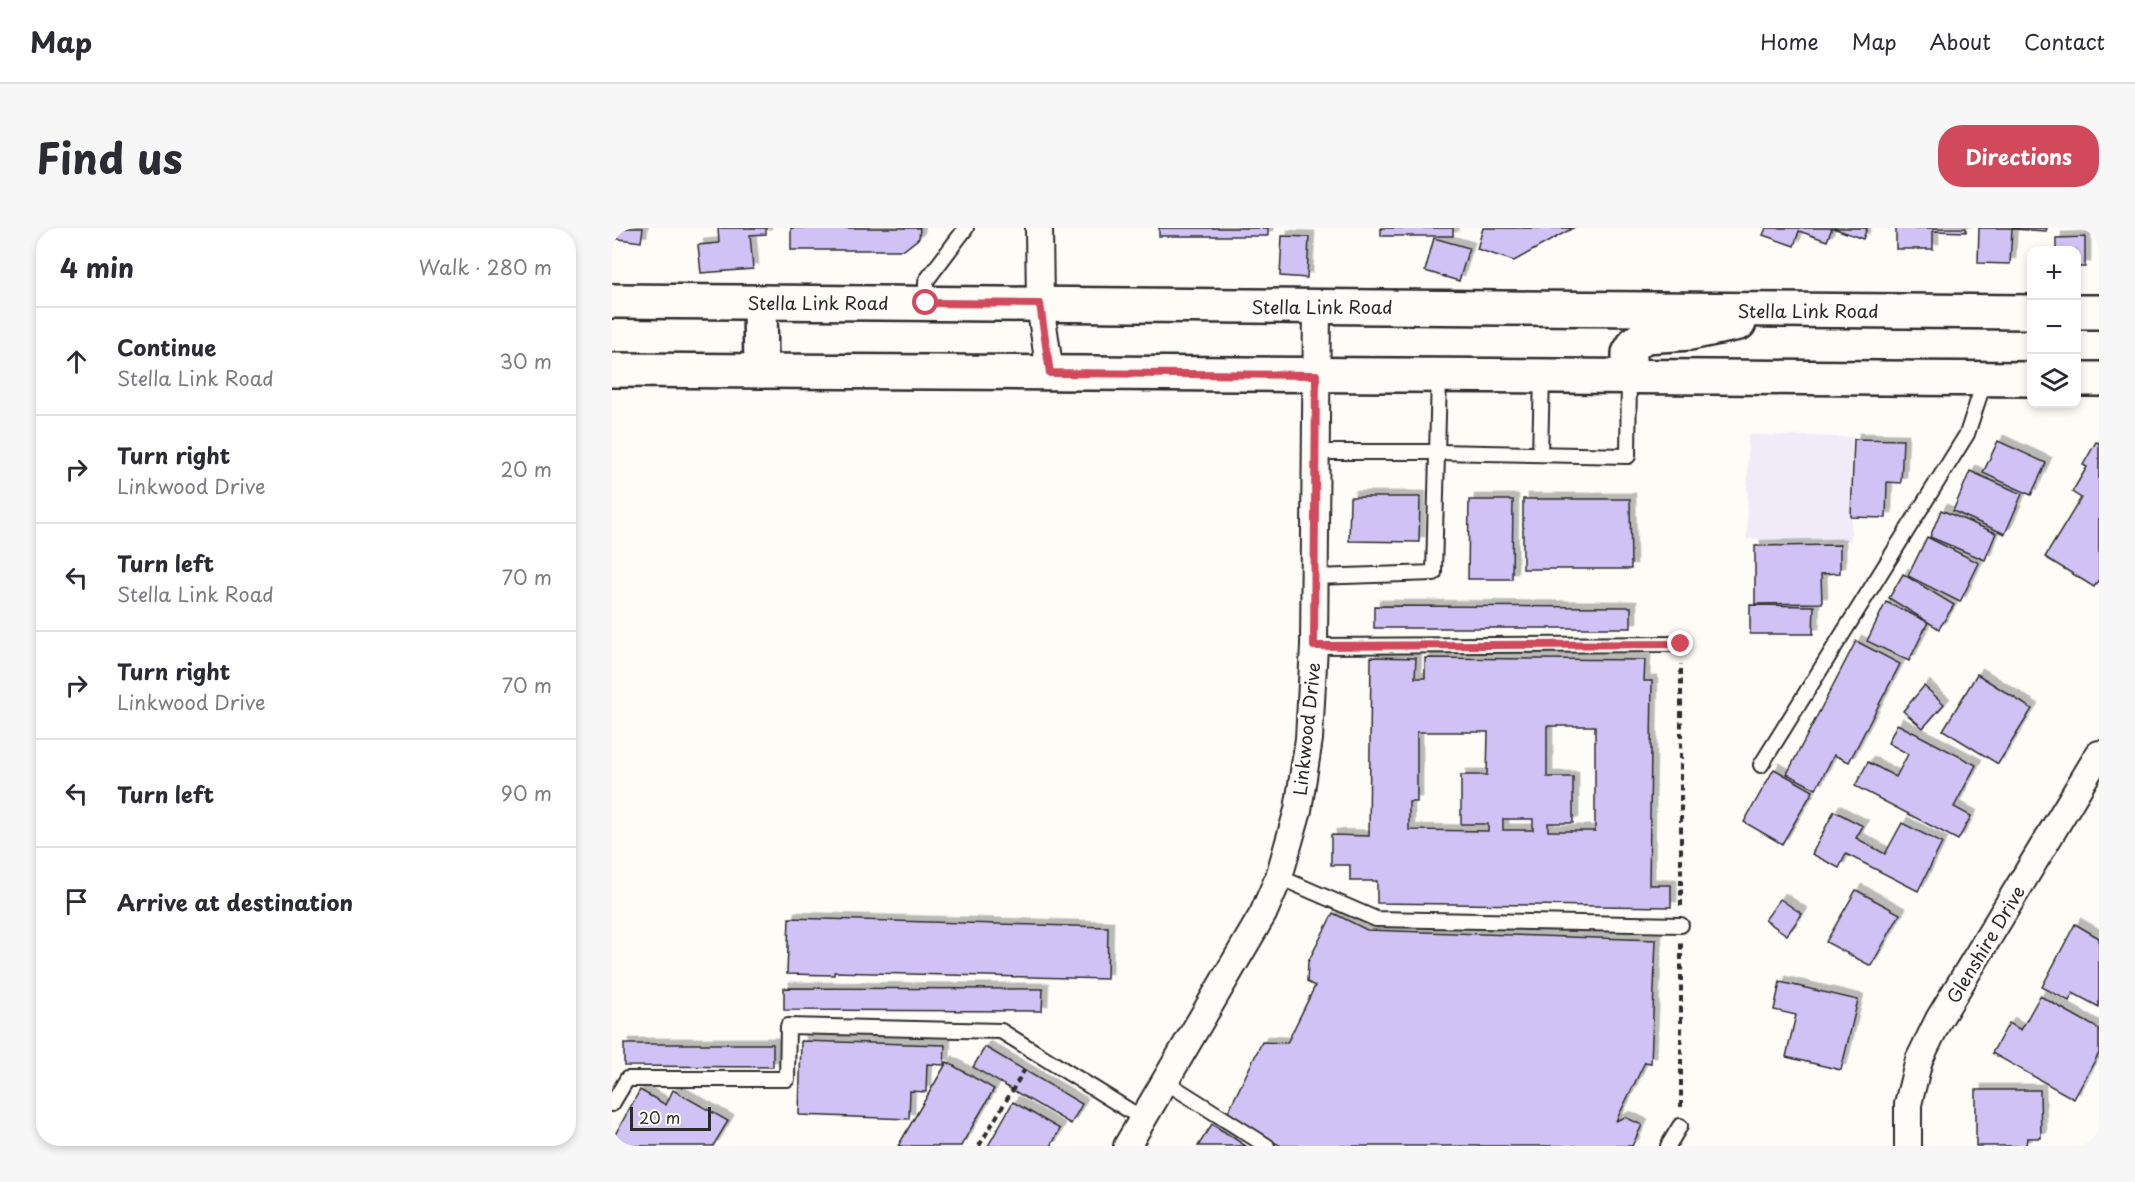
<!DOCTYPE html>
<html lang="en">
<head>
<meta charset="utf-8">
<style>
  body { margin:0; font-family:"Playpen Sans",sans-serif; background:#f7f7f7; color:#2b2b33 }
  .controls { position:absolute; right:18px; top:18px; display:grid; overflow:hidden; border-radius:12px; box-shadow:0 3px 9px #0003 }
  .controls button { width:54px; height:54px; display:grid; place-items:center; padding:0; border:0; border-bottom:2px solid #e1e1e2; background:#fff; color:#2b2b33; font:30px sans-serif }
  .scale { position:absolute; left:18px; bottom:15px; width:81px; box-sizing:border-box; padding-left:6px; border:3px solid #2b2b2b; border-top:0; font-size:16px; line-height:21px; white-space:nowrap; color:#2b2b2b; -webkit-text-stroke:4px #fdfcf7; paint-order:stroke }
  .stop { position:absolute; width:18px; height:18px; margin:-14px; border:4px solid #d1495b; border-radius:50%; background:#fff }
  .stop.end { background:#d1495b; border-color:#fff; box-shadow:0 2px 6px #0008 }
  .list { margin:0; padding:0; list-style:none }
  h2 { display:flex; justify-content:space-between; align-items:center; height:78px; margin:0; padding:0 24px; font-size:26px }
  h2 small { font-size:20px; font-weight:400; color:#7c7c81 }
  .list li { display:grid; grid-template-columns:39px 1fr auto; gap:18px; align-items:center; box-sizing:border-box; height:108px; padding:0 24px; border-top:2px solid #e1e1e2 }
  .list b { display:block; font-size:22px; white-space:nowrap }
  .list p { margin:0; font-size:20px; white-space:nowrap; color:#7c7c81 }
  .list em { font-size:20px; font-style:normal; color:#7c7c81 }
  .icon { flex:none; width:33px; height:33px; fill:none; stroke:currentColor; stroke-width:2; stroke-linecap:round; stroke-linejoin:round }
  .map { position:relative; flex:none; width:1487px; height:918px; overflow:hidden; border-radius:24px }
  header { display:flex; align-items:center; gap:36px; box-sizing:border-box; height:84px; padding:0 30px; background:#fff; border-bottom:2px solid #e1e1e2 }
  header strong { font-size:28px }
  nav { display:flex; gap:33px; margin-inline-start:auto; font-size:21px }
  .intro { display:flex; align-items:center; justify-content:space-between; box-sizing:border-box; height:144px; padding:0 36px }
  h1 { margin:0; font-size:42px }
  .button { padding:15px 27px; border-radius:24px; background:#d1495b; color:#fff; font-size:21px; font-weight:700 }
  main { display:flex; gap:36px; padding:0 36px }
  aside { flex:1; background:#fff; border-radius:24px; box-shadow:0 3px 9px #0003 }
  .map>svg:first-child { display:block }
  .built { fill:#f0ebf6 }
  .building { fill:#d0c2f4; stroke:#2b2b2b; stroke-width:1.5; fill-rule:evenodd; filter:url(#shadow) }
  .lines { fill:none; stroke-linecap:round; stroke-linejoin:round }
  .lane-casing { stroke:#2b2b2b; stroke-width:18 }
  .street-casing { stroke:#2b2b2b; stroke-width:30 }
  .secondary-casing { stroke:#2b2b2b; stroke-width:38 }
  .path { stroke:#2b2b2b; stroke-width:4; stroke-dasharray:6 4.5; stroke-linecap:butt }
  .lane { stroke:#fdfcf7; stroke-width:14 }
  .street { stroke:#fdfcf7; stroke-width:26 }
  .secondary { stroke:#fdfcf7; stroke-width:33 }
  .route { stroke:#d1495b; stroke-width:8 }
  .labels { text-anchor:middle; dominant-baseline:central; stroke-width:6; stroke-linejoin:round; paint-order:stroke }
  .street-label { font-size:18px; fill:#2b2b2b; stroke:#fdfcf7 }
</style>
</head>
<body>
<header>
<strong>Map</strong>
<nav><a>Home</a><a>Map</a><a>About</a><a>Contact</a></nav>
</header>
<div class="intro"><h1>Find us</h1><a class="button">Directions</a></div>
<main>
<aside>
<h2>4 min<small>Walk · 280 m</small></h2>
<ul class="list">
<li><svg class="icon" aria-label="ahead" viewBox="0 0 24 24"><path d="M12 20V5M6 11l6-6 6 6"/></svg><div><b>Continue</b><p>Stella Link Road</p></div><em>30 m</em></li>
<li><svg class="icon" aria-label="right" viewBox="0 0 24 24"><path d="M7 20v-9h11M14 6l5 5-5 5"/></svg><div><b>Turn right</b><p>Linkwood Drive</p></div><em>20 m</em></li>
<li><svg class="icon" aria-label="left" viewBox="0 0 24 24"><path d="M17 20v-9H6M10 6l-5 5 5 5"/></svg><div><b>Turn left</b><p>Stella Link Road</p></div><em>70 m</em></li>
<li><svg class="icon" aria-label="right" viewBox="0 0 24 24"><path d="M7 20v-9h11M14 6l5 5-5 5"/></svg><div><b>Turn right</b><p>Linkwood Drive</p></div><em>70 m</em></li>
<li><svg class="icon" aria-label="left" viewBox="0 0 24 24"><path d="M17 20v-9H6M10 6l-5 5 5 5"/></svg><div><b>Turn left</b></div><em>90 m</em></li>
<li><svg class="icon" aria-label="arrive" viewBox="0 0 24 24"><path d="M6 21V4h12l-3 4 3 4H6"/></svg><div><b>Arrive at destination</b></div></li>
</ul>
</aside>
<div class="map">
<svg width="1487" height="918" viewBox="0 0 1487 918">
  <defs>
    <filter id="shadow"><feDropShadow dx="5.5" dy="-5.5" stdDeviation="0" flood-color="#0004"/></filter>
  </defs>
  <rect width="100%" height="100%" fill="#fdfcf7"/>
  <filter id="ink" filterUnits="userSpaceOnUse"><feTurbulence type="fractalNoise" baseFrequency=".0167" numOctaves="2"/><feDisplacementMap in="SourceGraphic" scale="12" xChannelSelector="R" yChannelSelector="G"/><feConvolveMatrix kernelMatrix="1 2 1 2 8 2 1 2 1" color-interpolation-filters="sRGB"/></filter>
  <g filter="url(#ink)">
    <polygon class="built" points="1136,207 1240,209 1239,313 1135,311"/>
    <g class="building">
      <polygon points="1,0 31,0 29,14 0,10"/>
      <polygon points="106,0 154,0 154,6 138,7 141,41 89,45 86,17 107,15"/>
      <polygon points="179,0 308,0 307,10 292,22 179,22"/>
      <rect x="547" y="0" width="109" height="8"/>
      <rect x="769" y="0" width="72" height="8"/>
      <polygon points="871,0 961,0 902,33 865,21"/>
      <polygon points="1154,0 1220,0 1215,13 1187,3 1182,18 1151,7"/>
      <polygon points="1221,0 1255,0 1251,11"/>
      <polygon points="1284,0 1354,0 1354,4 1321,3 1321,21 1284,21"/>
      <polygon points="1367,0 1435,0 1434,3 1400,1 1398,36 1366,35"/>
      <polygon points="670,8 697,9 695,50 668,48"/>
      <polygon points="1473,9 1473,39 1464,39 1464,22 1444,22 1444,10"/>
      <polygon points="822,10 857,20 847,53 813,43"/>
      <polygon points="1242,211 1291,212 1289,255 1275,254 1274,290 1239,289"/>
      <polygon points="1386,213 1434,235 1419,267 1371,245"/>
      <polygon points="1484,214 1487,215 1487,352 1482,359 1433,329 1469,270 1460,264 1475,239 1471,237"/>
      <polygon points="1358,243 1410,266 1393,306 1341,283"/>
      <polygon points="738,269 808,269 807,314 737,313"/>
      <polygon points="911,271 1018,271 1019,341 911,341"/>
      <polygon points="857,272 901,272 900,351 856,351"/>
      <polygon points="1329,282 1384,305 1373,332 1318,309"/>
      <polygon points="1315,309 1367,335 1348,374 1296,348"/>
      <polygon points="1228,317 1228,345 1209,346 1210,375 1143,376 1143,318"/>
      <polygon points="1291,346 1342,377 1327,401 1277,370"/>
      <polygon points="1274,374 1316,394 1297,433 1255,413"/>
      <polygon points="1138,377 1202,378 1201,406 1138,406"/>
      <polygon points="762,378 1019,379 1019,400 762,400"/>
      <polygon points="1244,413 1288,436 1237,534 1222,527 1204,561 1175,546"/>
      <path d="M759,429L804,430L803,450H813V430L1033,432L1032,453H1040L1037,657H1059V679L765,675V653H738V637H719V607L757,608ZM935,498H983V603H936V595H961V549H935ZM805,504H876L875,547H849V596H876V603L797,602V574H805ZM891,591H921V602H891Z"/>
      <polygon points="1365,446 1420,481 1386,536 1331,502"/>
      <polygon points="1312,458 1332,476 1311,500 1291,483"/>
      <polygon points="1285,496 1364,537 1342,579 1359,588 1346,612 1243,558 1256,534 1284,549 1296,526 1276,515"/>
      <polygon points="1162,541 1201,563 1170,616 1132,594"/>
      <polygon points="1222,583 1251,598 1244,610 1273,626 1290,595 1330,615 1306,663 1234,626 1227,640 1200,626"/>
      <polygon points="1244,662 1288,686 1259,738 1214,714"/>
      <polygon points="1168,671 1190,686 1175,707 1153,692"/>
      <polygon points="721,685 755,702 1044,712 1039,835 1033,834 1004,893 1013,889 1030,897 1020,918 669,918 614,888 650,814 675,815 703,758 695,754 696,734"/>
      <polygon points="177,690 496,699 495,751 222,744 222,747 175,746"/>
      <polygon points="1463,696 1487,710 1487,779 1461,765 1457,773 1430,759"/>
      <polygon points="1168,754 1246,772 1229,842 1174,829 1184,787 1162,782"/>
      <polygon points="172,760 431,761 430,783 172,782"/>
      <polygon points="1428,768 1487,801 1487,825 1462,871 1380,825 1397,795 1409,802"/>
      <polygon points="189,813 333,817 332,837 315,836 314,864 298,863 297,891 187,887"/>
      <polygon points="12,816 161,816 161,839 12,838"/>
      <polygon points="373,819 470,876 459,896 361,839"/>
      <polygon points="335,834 382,861 349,918 286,918"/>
      <polygon points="28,862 54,877 61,862 116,893 101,918 0,918 0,912"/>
      <polygon points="1364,862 1428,862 1429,910 1415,910 1414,918 1364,918"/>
      <polygon points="401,874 448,901 439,918 376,918"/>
      <polygon points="600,896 634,918 586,918"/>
    </g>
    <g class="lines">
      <defs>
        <g id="lane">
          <polyline points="314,75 314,53 354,0"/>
          <polyline points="704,224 825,224 1016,228 1017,149"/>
          <polyline points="928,226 930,149"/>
          <polyline points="703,349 822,345 827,148"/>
          <polyline points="702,418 1069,416"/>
          <polyline points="1149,537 1355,206 1373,151"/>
          <polyline points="667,649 764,691 1069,697"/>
          <polyline points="554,854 655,918"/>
          <polyline points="0,876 15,851 175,851 176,798 389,803 531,891"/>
          <polyline points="1056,918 1068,898"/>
        </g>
        <g id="street">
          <polyline points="427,0 428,76 438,145"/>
          <polyline points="515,918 651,686 667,649 686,582 697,511 702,418 705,78"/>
          <polyline points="1296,918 1296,876 1307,832 1327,791 1487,526"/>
        </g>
        <g id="secondary">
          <polyline points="0,73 1420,84"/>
          <polyline points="148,74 149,143"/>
          <polyline points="1464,84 1487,84"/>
          <polyline points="0,142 1420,151"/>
          <polyline points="1017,149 1017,125 1023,115 1033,108 1078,105 1127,95"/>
          <polyline points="1464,151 1487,151"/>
        </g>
      </defs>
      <use href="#lane" class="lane-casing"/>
      <use href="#street" class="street-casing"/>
      <use href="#secondary" class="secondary-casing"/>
      <g class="path">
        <polyline points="1069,678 1069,436"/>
        <polyline points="1069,879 1069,715"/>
        <polyline points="367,918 413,841"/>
      </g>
      <use href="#lane" class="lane"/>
      <use href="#street" class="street"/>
      <use href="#secondary" class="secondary"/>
    </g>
  </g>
  <g class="lines" filter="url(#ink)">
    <polyline class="route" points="314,75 428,76 438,145 704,147 702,418 1069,416"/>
  </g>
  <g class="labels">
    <g class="street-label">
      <text x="206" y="74">Stella Link Road</text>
      <text x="710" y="78">Stella Link Road</text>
      <text x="1196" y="82">Stella Link Road</text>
      <text transform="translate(694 501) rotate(-84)">Linkwood Drive</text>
      <text transform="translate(1373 716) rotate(-59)">Glenshire Drive</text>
    </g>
  </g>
</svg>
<div class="controls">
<button>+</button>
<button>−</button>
<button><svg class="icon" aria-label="layers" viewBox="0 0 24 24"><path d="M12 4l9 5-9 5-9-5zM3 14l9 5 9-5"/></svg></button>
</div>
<div class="scale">20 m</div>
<div class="stop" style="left:314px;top:75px"></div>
<div class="stop end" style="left:1069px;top:416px"></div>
</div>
</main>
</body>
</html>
